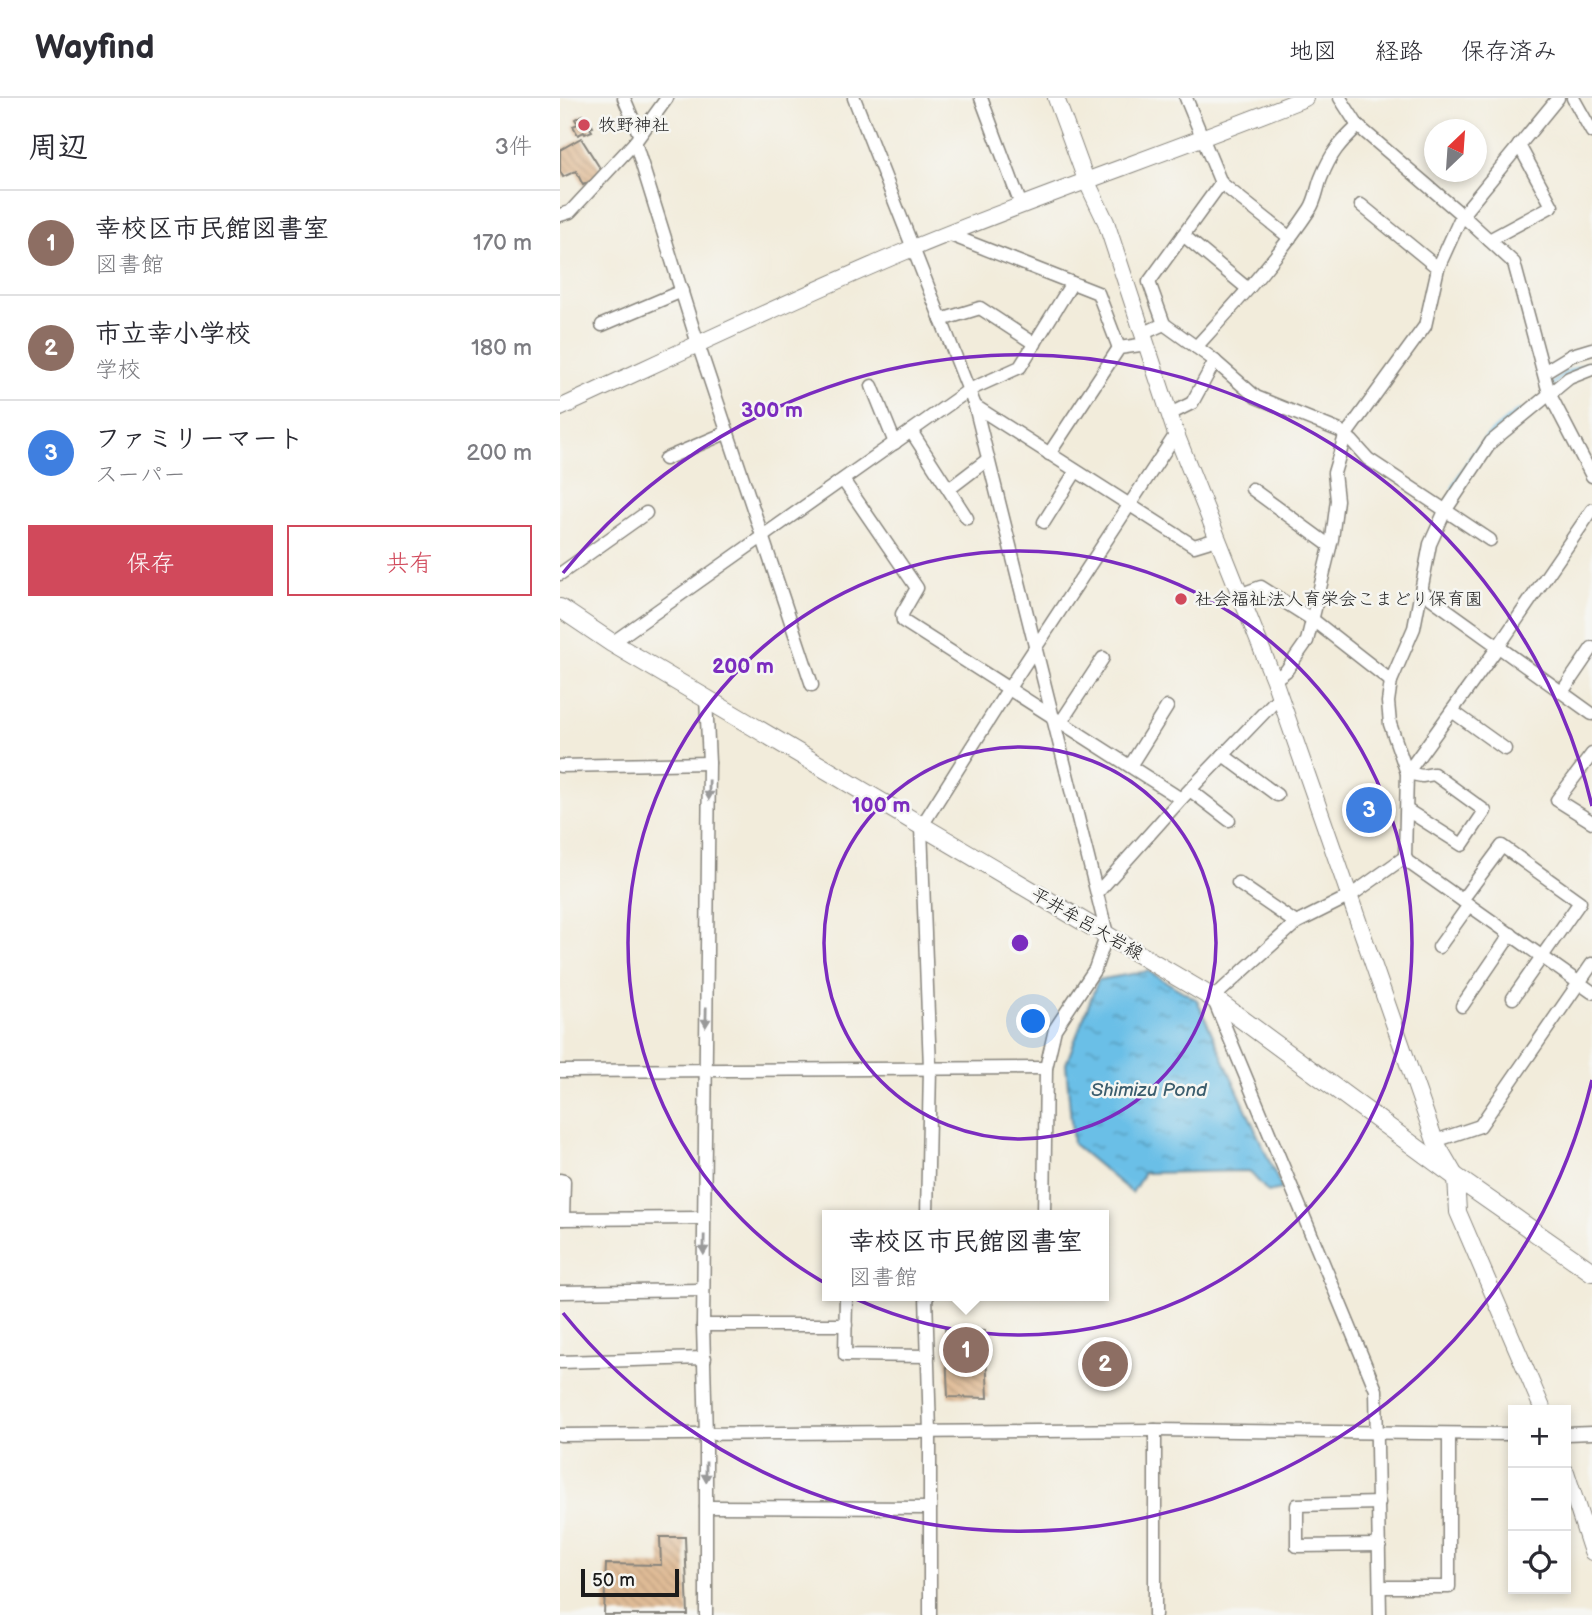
<!DOCTYPE html>
<html lang="ja">
<head>
<meta charset="utf-8">
<style>
  body { margin:0; font-family:"Balsamiq Sans","Klee One",sans-serif; background:#f2f2f3; color:#2b2b33 }
  .controls { position:absolute; right:21px; bottom:21px; display:grid; overflow:hidden; border-radius:0px; box-shadow:0 4px 10px #0003 }
  .controls button { width:63px; height:63px; display:grid; place-items:center; padding:0; border:0; border-bottom:2px solid #e1e1e2; background:#fff; color:#2b2b33; font:35px sans-serif }
  .compass { position:absolute; left:864px; top:21px; width:63px; height:63px; border-radius:50%; background:#fff; box-shadow:0 4px 10px #0003; rotate:25deg }
  .scale { position:absolute; left:21px; bottom:18px; width:98px; box-sizing:border-box; padding-left:7px; border:4px solid #1c1c1c; border-top:0; font-size:19px; line-height:24px; white-space:nowrap; color:#1c1c1c; -webkit-text-stroke:5px #f6f6f2; paint-order:stroke }
  .you { position:absolute; left:474px; top:924px; width:24px; height:24px; margin:-18px; border:5px solid #fff; border-radius:50%; background:#1a73e8; box-shadow:0 0 0 10px #1a73e833 }
  .badge { display:grid; place-items:center; width:46px; height:46px; border-radius:50%; background:#d1495b; color:#fff; font-size:23px; font-weight:700 }
  .pin { position:absolute; translate:-50% -50%; border:4px solid #fff; box-shadow:0 2px 7px #0006 }
  .popup { position:absolute; left:262px; top:1112px; width:287px; height:91px; box-sizing:border-box; display:grid; place-content:center; border-radius:0px; background:#fff; filter:drop-shadow(0 2px 5px #0005); font-size:23px; white-space:nowrap; color:#7c7c81 }
  .popup b { font-size:26px; color:#2b2b33 }
  .popup::after { content:''; position:absolute; left:50%; top:100%; margin-left:-14px; border:14px solid transparent; border-top-color:#fff }
  .list { margin:0; padding:0; list-style:none }
  h2 { display:flex; justify-content:space-between; align-items:center; height:91px; margin:0; padding:0 28px; font-size:30px }
  h2 small { font-size:23px; font-weight:400; color:#7c7c81 }
  .list li { display:grid; grid-template-columns:46px 1fr auto; gap:21px; align-items:center; box-sizing:border-box; height:105px; padding:0 28px; border-top:2px solid #e1e1e2 }
  .list b { display:block; font-size:26px; white-space:nowrap }
  .list p { margin:0; font-size:23px; white-space:nowrap; color:#7c7c81 }
  .list em { font-size:23px; font-style:normal; color:#7c7c81 }
  .actions { display:flex; gap:14px; padding:21px 28px }
  .actions a { flex:1; padding:16px 0; border:2px solid #d1495b; border-radius:0px; text-align:center; font-size:24px; color:#d1495b }
  .actions .main { background:#d1495b; color:#fff }
  .icon { flex:none; width:38px; height:38px; fill:none; stroke:currentColor; stroke-width:2; stroke-linecap:round; stroke-linejoin:round }
  .map { position:relative; flex:none; width:1032px; height:1517px; overflow:hidden }
  header { display:flex; align-items:center; gap:42px; box-sizing:border-box; height:98px; padding:0 35px; background:#fff; border-bottom:2px solid #e1e1e2 }
  header strong { font-size:33px }
  nav { display:flex; gap:38px; margin-inline-start:auto; font-size:24px }
  main { display:flex }
  aside { flex:1; background:#fff }
  .map>svg:first-child { display:block }
  .water { fill:url(#water-ripples); stroke:#436e82; stroke-width:2 }
  .lines { fill:none; stroke-linecap:round; stroke-linejoin:round }
  .stream { stroke:#6abfe7; stroke-width:3.5 }
  .building { fill:url(#building-back-hatch) }
  .minor-casing { stroke:#87847c; stroke-width:15 }
  .tertiary-casing { stroke:#87847c; stroke-width:18 }
  .secondary-casing { stroke:#87847c; stroke-width:20 }
  .minor { stroke:#fff; stroke-width:12 }
  .tertiary { stroke:#fff; stroke-width:16 }
  .secondary { stroke:#fff; stroke-width:18 }
  .oneway { fill:#999 }
  .ring { fill:none; stroke:#7b2cbf; stroke-width:3.5 }
  .poi-dot { fill:#d1495b; stroke:#f6f6f2; stroke-width:2.5 }
  .labels { text-anchor:middle; dominant-baseline:central; stroke-width:5; stroke-linejoin:round; paint-order:stroke }
  .poi-label { font-size:18px; fill:#1c1c1c; stroke:#f6f6f2; text-anchor:start }
  .street-label { font-size:18px; fill:#1c1c1c; stroke:#f6f6f2 }
  .water-label { font-size:19px; font-style:italic; fill:#3b5d6d; stroke:#f6f6f2 }
  .centre { fill:#7b2cbf; stroke:#f6f6f2; stroke-width:3.5 }
  .ring-label { font-size:21px; text-anchor:middle; font-weight:bold; fill:#7b2cbf; stroke:#f6f6f2; stroke-width:5; stroke-linejoin:round; paint-order:stroke }
</style>
</head>
<body>
<header>
<strong>Wayfind</strong>
<nav><a>地図</a><a>経路</a><a>保存済み</a></nav>
</header>
<main>
<aside>
<h2>周辺<small>3件</small></h2>
<ul class="list">
<li><span class="badge" style="background:#8d6e63">1</span><div><b>幸校区市民館図書室</b><p>図書館</p></div><em>170 m</em></li>
<li><span class="badge" style="background:#8d6e63">2</span><div><b>市立幸小学校</b><p>学校</p></div><em>180 m</em></li>
<li><span class="badge" style="background:#3f7fe0">3</span><div><b>ファミリーマート</b><p>スーパー</p></div><em>200 m</em></li>
</ul>
<div class="actions"><a class="main">保存</a><a>共有</a></div>
</aside>
<div class="map">
<svg width="1032" height="1517" viewBox="0 0 1032 1517">
  <defs>
    <pattern id="water-ripples" width="26" height="14" patternUnits="userSpaceOnUse" patternTransform="scale(1.75)"><rect width="26" height="14" fill="#6abfe7"/><path d="M2 4q2-2 4 0t4 0M15 11q2-2 4 0t4 0" fill="none" stroke="#569aba"/></pattern>
    <pattern id="building-back-hatch" width="6" height="6" patternUnits="userSpaceOnUse" patternTransform="scale(1.75)"><rect width="6" height="6" fill="#dfbb96"/><path d="M-1 5l2 2M0 0l6 6M5-1l2 2" fill="none" stroke="#bfa081"/></pattern>
  </defs>
  <rect width="100%" height="100%" fill="#f6f6f2"/>
  <filter id="ink" filterUnits="userSpaceOnUse"><feTurbulence type="fractalNoise" baseFrequency=".0143" numOctaves="2"/><feDisplacementMap in="SourceGraphic" scale="14" xChannelSelector="R" yChannelSelector="G"/><feConvolveMatrix kernelMatrix="1 2 1 2 8 2 1 2 1" color-interpolation-filters="sRGB"/></filter>
  <filter id="wash" filterUnits="userSpaceOnUse"><feTurbulence type="fractalNoise" baseFrequency=".00686" numOctaves="4" result="noise"/><feDisplacementMap in="SourceGraphic" scale="28" xChannelSelector="R" yChannelSelector="G"/><feGaussianBlur stdDeviation="1.57" result="paint"/><feColorMatrix in="noise" values="0 0 0 0 0 0 0 0 0 0 0 0 0 0 0 0 0 1.4 0 .05"/><feComposite in="paint" operator="in"/></filter>
  <g filter="url(#wash)">
    <rect width="100%" height="100%" fill="#f2ecdb"/>
    <polygon class="water" points="588,873 637,902 722,1091 708,1094 689,1073 584,1075 572,1095 513,1046 506,966 538,882"/>
    <g class="lines">
      <g class="stream">
        <polyline points="992,287 1005,275 1032,264"/>
        <path d="M893,391C911,354 925,337 959,313"/>
      </g>
    </g>
    <g id="blocks">
      <g class="building">
        <polygon points="22,17 25,22 28,20 33,29 30,30 32,33 25,36 24,34 18,37 13,28 18,26 15,21"/>
        <polygon points="21,40 43,75 23,87 16,73 3,79 0,73 0,52"/>
        <polygon points="385,1230 425,1233 428,1300 388,1299"/>
        <polygon points="100,1439 125,1439 128,1517 44,1517 46,1466 101,1467"/>
      </g>
    </g>
  </g>
  <g filter="url(#ink)">
    <use href="#blocks" fill-opacity="0" stroke="#87847c" stroke-width="2"/>
    <g class="lines">
      <defs>
        <g id="minor">
          <polyline points="64,0 79,36"/>
          <polyline points="294,0 415,308 547,836 535,871 495,931 486,970 484,1117"/>
          <polyline points="421,0 461,107"/>
          <polyline points="626,0 661,85 730,140"/>
          <polyline points="780,0 798,28 902,117 954,165 989,295 1032,378"/>
          <polyline points="1013,0 1032,34"/>
          <polyline points="75,44 138,246 252,587"/>
          <polyline points="801,107 878,170"/>
          <polyline points="0,117 10,114 75,44 107,0"/>
          <polyline points="388,136 538,195 559,250"/>
          <polyline points="623,137 688,191"/>
          <polyline points="929,142 992,108 959,47"/>
          <polyline points="381,222 420,210 475,246"/>
          <polyline points="604,226 589,184 661,85"/>
          <polyline points="42,227 122,193"/>
          <polyline points="582,236 604,226 650,259 696,299 780,333 792,343 808,361 930,442"/>
          <path d="M636,249C676,205 717,161 750,111C756,102 757,90 761,80C771,55 779,46 798,28"/>
          <polyline points="1032,271 1009,280 931,344 885,413 870,446 854,530 831,583 828,604 830,626 847,675 845,759 848,764 1032,894"/>
          <polyline points="984,274 1012,257 1032,251"/>
          <polyline points="312,288 335,345"/>
          <polyline points="415,308 634,448 657,441"/>
          <polyline points="610,316 632,305 655,263"/>
          <polyline points="351,333 407,420"/>
          <polyline points="489,356 559,250 587,246"/>
          <polyline points="105,361 168,334"/>
          <polyline points="283,382 357,490 342,516 343,523 621,701"/>
          <polyline points="389,391 427,362"/>
          <polyline points="692,391 770,448"/>
          <polyline points="484,424 516,373"/>
          <polyline points="0,476 86,415"/>
          <polyline points="861,493 1032,616"/>
          <polyline points="679,497 701,489 753,522 831,583"/>
          <polyline points="52,545 409,292 460,269 512,185"/>
          <polyline points="714,582 726,573 747,543 772,441 777,402 774,375 785,338 865,228 878,170 902,117 998,0"/>
          <polyline points="1002,594 1032,550"/>
          <polyline points="892,613 945,651"/>
          <polyline points="501,624 543,560"/>
          <polyline points="1032,656 997,702 1032,724"/>
          <polyline points="663,657 717,697"/>
          <polyline points="0,668 149,665"/>
          <polyline points="570,668 607,609"/>
          <polyline points="630,692 669,722"/>
          <polyline points="847,712 902,747 925,713 874,676 862,678 847,675 938,549 1032,412"/>
          <polyline points="678,785 736,825"/>
          <polyline points="537,795 621,701 720,598"/>
          <polyline points="902,802 942,748 1020,804 953,900"/>
          <polyline points="879,849 909,807"/>
          <polyline points="902,908 951,836"/>
          <polyline points="0,973 486,970"/>
          <polyline points="875,1043 920,1028 1032,866"/>
          <polyline points="0,1082 4,1083 3,1121"/>
          <polyline points="367,1117 370,970 361,729 449,590 616,336"/>
          <polyline points="0,1121 144,1120"/>
          <polyline points="0,1194 143,1192"/>
          <polyline points="286,1198 285,1257 368,1258"/>
          <polyline points="368,1198 366,1198 370,1335 370,1517"/>
          <polyline points="143,1227 286,1227"/>
          <polyline points="0,1264 145,1260"/>
          <polyline points="595,1332 595,1517"/>
          <polyline points="1006,1336 1032,1335"/>
          <polyline points="0,1337 595,1332 953,1336"/>
          <polyline points="819,1405 737,1407 737,1448 820,1447"/>
          <polyline points="146,1409 370,1410"/>
          <polyline points="821,1489 889,1489 889,1337"/>
          <polyline points="146,1517 146,1338 143,1227 149,665 146,599"/>
          <polyline points="820,1517 816,1292 653,900 736,825 790,798 845,759"/>
        </g>
        <g id="tertiary">
          <polyline points="496,0 526,82 546,124 616,336 714,582 875,1043 896,1079 898,1114 983,1312"/>
          <path d="M0,310C117,256 234,200 353,150C483,96 616,52 745,0"/>
          <polyline points="1006,1374 1032,1454"/>
        </g>
        <polyline id="secondary" points="0,510 52,545 653,900 896,1079 1032,1174"/>
      </defs>
      <use href="#minor" class="minor-casing"/>
      <use href="#tertiary" class="tertiary-casing"/>
      <use href="#secondary" class="secondary-casing"/>
      <use href="#minor" class="minor"/>
      <use href="#tertiary" class="tertiary"/>
      <use href="#secondary" class="secondary"/>
    </g>
    <defs><path id="oneway-solid" d="M-6-.8H1V-3.2L6.5 0L1 3.2V.8H-6Z" transform="scale(1.75)"/></defs>
    <g class="oneway">
      <use href="#oneway-solid" transform="translate(149 692) rotate(91)"/>
      <use href="#oneway-solid" transform="translate(146 919) rotate(91)"/>
      <use href="#oneway-solid" transform="translate(144 1147) rotate(91)"/>
      <use href="#oneway-solid" transform="translate(146 1374) rotate(90)"/>
    </g>
  </g>
  <g class="ring">
    <circle cx="460" cy="845" r="196"/>
    <circle cx="460" cy="845" r="392"/>
    <path d="M1032 982A588 588 0 0 1 3 1215M3 475A588 588 0 0 1 1032 708"/>
  </g>
  <g class="poi-dot">
    <circle cx="24" cy="27" r="7"/>
    <circle cx="621" cy="501" r="7"/>
  </g>
  <g class="labels">
    <g class="poi-label">
      <text x="38" y="27">牧野神社</text>
      <text x="635" y="501">社会福祉法人育栄会こまどり保育園</text>
    </g>
    <g class="street-label">
      <text transform="translate(527 826) rotate(30)">平井牟呂大岩線</text>
    </g>
    <g class="water-label">
      <text x="589" y="992">Shimizu Pond</text>
    </g>
  </g>
  <circle cx="460" cy="845" r="10" class="centre"/>
  <g class="ring-label">
    <text x="212" y="319">300 m</text>
    <text x="183" y="575">200 m</text>
    <text x="321" y="714">100 m</text>
  </g>
</svg>
<div class="controls">
<button>+</button>
<button>−</button>
<button><svg class="icon" aria-label="locate" viewBox="0 0 24 24"><circle cx="12" cy="12" r="6"/><path d="M12 2v4M12 18v4M2 12h4M18 12h4"/></svg></button>
</div>
<svg class="compass" viewBox="-18 -18 36 36"><path d="M0-13l5 13h-10z" fill="#e53935"/><path d="M0 13l5-13h-10z" fill="#7c7c81"/></svg>
<div class="scale">50 m</div>
<div class="you"></div>
<div class="pin badge" style="left:406px;top:1252px;background:#8d6e63">1</div>
<div class="popup"><b>幸校区市民館図書室</b>図書館</div>
<div class="pin badge" style="left:545px;top:1266px;background:#8d6e63">2</div>
<div class="pin badge" style="left:809px;top:712px;background:#3f7fe0">3</div>
</div>
</main>
</body>
</html>
